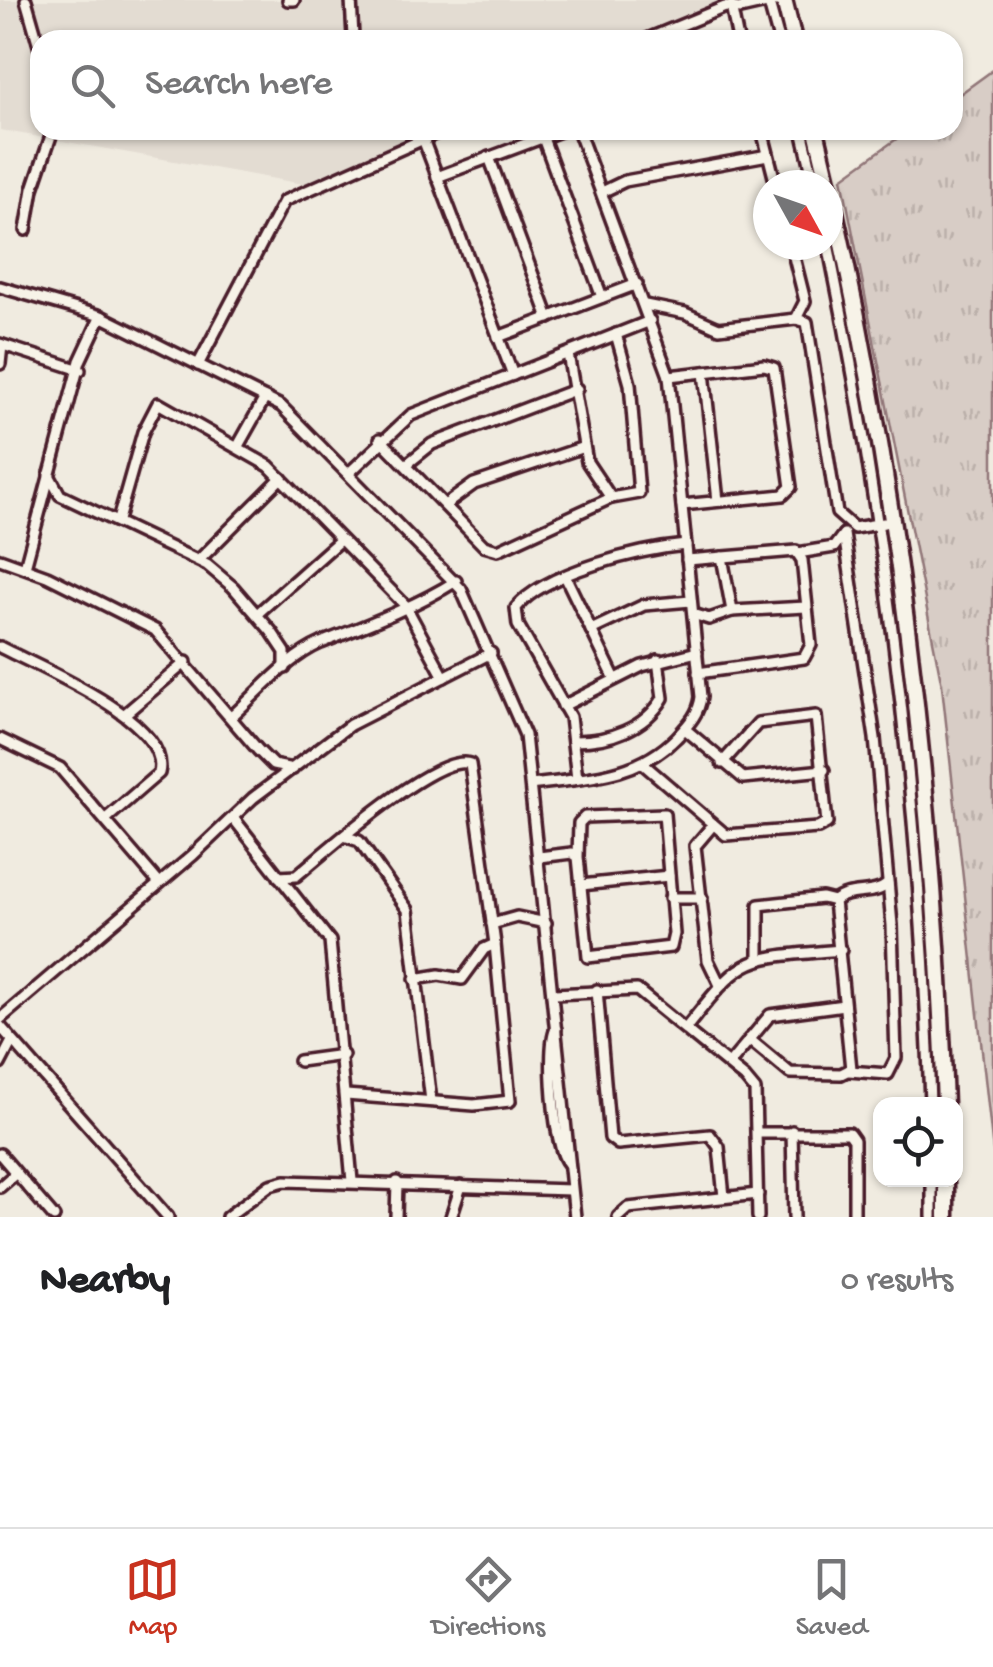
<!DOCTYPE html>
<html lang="en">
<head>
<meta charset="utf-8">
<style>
  body { margin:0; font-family:"Gochi Hand",sans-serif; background:#f2f2f2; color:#202124 }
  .controls { position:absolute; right:30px; bottom:30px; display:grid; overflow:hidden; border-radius:20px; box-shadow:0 2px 8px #0004 }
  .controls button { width:90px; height:90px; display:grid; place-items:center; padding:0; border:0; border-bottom:2px solid #e0e0e0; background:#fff; color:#202124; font:50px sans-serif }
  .compass { position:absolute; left:753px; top:170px; width:90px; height:90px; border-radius:50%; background:#fff; box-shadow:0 2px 8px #0004; rotate:130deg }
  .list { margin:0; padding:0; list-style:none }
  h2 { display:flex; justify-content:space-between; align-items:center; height:130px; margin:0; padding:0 40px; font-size:42px }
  h2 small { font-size:32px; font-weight:400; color:#757577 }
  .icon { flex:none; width:55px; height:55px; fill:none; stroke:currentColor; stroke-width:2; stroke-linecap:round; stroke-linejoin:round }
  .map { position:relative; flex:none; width:993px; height:1217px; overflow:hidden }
  .search { position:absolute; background:#fff; box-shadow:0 2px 8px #0004; left:30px; right:30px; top:30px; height:110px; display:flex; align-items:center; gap:25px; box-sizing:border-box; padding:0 35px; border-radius:30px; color:#757577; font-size:38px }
  .sheet { height:310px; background:#fff }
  nav { display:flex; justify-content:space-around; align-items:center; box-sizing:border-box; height:140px; border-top:2px solid #e0e0e0; background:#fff; font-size:28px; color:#757577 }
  nav a { display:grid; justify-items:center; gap:5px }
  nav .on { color:#c8321e }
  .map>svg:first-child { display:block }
  .built { fill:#e3dcd2 }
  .grass { fill:url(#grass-tufts); stroke:#917678; stroke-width:2.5 }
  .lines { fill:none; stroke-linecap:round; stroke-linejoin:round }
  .minor-casing { stroke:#4a1f2b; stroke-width:16 }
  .highway-casing { stroke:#4a1f2b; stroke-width:21 }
  .minor { stroke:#f7f3e8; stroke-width:9 }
  .highway { stroke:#f7f3e8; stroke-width:14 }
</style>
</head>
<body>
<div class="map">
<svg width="993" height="1217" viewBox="0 0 993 1217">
  <defs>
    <pattern id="grass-tufts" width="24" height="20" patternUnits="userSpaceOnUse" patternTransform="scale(2.5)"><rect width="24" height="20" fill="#d8cdc6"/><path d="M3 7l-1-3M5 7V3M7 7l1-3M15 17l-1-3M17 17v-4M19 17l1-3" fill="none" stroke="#bbb0aa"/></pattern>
  </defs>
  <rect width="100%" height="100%" fill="#f0ebe0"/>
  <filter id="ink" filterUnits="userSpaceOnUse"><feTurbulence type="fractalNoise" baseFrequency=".01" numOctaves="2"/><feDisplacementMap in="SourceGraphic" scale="20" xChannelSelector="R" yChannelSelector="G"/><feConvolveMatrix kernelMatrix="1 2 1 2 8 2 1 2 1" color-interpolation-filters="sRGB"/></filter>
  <g filter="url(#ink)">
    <polygon class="built" points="0,0 721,0 632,40 40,40 40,130 432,130 309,185 0,130"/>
    <polygon class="grass" points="993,70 993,1151 942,686 842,178 909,130 953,130 953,99"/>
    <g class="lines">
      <defs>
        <g id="minor">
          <polyline points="26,0 40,49"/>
          <polyline points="288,0 294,0"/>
          <polyline points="351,0 353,37"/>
          <polyline points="768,0 779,40"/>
          <polyline points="731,6 738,40"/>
          <polyline points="645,40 725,7 740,9 780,0"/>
          <polyline points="762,130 776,185"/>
          <polyline points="802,130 815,185"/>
          <polyline points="543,138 602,297"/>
          <polyline points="423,139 513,375"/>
          <polyline points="489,157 549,318"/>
          <polyline points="437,177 563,130"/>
          <polyline points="602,192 625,181 768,155"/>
          <polyline points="26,230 33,189 53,130"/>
          <path d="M828,244C886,528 921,814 930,1104"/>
          <polyline points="791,245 805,301 796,319"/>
          <polyline points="0,287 101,316 281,406 461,589 525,735 575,1217"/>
          <polyline points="645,305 685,313 719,328 796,319 807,322 837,513 854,528 884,523"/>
          <polyline points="498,337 637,284"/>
          <polyline points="0,344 80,370"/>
          <polyline points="568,354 587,462 611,498"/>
          <polyline points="0,364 2,345"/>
          <polyline points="198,365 284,201 444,130"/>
          <polyline points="704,372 718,501"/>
          <polyline points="669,376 764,365 774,368 791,487 783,495 682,505"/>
          <polyline points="380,439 484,546 498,550 611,498 639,493 630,384 616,334"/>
          <polyline points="238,446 265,398"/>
          <polyline points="407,464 432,444 577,389"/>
          <polyline points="350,472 411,415 650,321"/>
          <polyline points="49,475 60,495 207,565 233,587 271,631 285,652 285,668"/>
          <polyline points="445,505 474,484 584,447"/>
          <polyline points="118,520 143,432 158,403 269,466 405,605 444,677"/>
          <polyline points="844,534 875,738 892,925 896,1058 888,1074 849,1071"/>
          <polyline points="798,553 834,547 843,535"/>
          <polyline points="722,557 732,611 806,607"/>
          <polyline points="0,559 47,576 155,630 258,750 273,765 293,769"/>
          <polyline points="200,559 281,478"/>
          <polyline points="687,560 796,551 802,560 811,645 804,658 698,673"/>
          <polyline points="25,567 80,361 101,316"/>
          <polyline points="566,578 615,679"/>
          <polyline points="257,614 339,541"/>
          <polyline points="693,614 709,619 732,611"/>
          <polyline points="591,630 644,605 691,601"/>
          <path d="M0,647C37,667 172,720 159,773L107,818"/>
          <polyline points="563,706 642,666 697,652"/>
          <polyline points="126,713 186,662"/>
          <path d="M231,717C258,693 288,657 321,643C364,626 417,606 456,581"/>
          <polyline points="685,729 743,778 824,770"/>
          <polyline points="0,739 60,768 158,882"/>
          <path d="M575,741C609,741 645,729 663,698L658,660"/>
          <polyline points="642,763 726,835 818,828 827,823 816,716 758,723 722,763"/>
          <path d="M577,779L570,717L518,625L516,608C544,572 642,549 686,545"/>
          <path d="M531,785C585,778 637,778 677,737C688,725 699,714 701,697L669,376L578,130"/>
          <polyline points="234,819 330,941 352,1181"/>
          <polyline points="712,826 695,846 708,960 720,985"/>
          <polyline points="344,836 359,841 408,910 431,1101"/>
          <polyline points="539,857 572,853 578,857 588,957 671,947 674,934 664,814 585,817 579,823 578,857"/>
          <path d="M279,877L296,876C324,853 437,751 470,764L495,944L510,1101L474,1105L346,1095"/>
          <polyline points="581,885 669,876"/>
          <polyline points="670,898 702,898"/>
          <path d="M834,901C850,888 873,897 888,884"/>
          <polyline points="492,924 517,917 546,923"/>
          <polyline points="415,979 439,975 462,979 484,949 495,944"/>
          <polyline points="597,990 610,1138 618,1144 710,1135 719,1147 724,1197"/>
          <polyline points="554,994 637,990 745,1078 755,1090 758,1217"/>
          <polyline points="0,1019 193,855 253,798 350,725 491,653"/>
          <polyline points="0,1026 168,1217"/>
          <path d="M686,1028C747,951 744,959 841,950"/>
          <path d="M556,1029C546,1045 554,1149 568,1163"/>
          <polyline points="749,1039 790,1073 841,1074 851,1069 834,901 822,898 759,905 759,957"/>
          <polyline points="299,1061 343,1055"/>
          <polyline points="730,1063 770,1015 844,1005"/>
          <polyline points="0,1064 12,1041"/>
          <polyline points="792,1131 794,1217"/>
          <polyline points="757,1133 849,1133 854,1140 854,1217"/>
          <polyline points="0,1154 54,1217"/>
          <polyline points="932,1180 932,1217"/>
          <polyline points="0,1187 15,1174"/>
          <polyline points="227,1217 270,1185 285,1181 571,1190"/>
          <polyline points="396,1217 397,1182"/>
          <polyline points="451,1217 461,1186"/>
          <polyline points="618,1217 628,1208 758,1194"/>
        </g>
        <g id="highway">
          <polyline points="784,0 794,40"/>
          <path d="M816,130C894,449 933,776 945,1104"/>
          <polyline points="946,1217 946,1180"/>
        </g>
      </defs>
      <use href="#minor" class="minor-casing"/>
      <use href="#highway" class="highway-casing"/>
      <use href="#minor" class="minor"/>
      <use href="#highway" class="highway"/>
    </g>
  </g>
</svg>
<div class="controls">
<button><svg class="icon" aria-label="locate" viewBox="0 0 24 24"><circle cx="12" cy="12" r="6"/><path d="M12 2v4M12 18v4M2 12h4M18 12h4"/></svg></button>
</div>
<svg class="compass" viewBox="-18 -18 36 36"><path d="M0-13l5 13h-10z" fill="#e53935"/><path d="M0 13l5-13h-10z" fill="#757577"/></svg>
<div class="search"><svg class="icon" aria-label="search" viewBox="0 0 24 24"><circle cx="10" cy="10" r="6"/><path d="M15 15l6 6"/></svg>Search here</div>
</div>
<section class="sheet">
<h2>Nearby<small>0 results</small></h2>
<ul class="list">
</ul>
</section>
<nav>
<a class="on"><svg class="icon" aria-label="map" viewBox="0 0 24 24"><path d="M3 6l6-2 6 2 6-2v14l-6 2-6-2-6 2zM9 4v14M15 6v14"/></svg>Map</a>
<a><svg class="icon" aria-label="directions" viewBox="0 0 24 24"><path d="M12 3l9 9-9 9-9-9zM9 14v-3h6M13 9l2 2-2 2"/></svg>Directions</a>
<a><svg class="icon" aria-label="saved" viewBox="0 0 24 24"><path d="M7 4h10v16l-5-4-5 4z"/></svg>Saved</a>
</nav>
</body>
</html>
